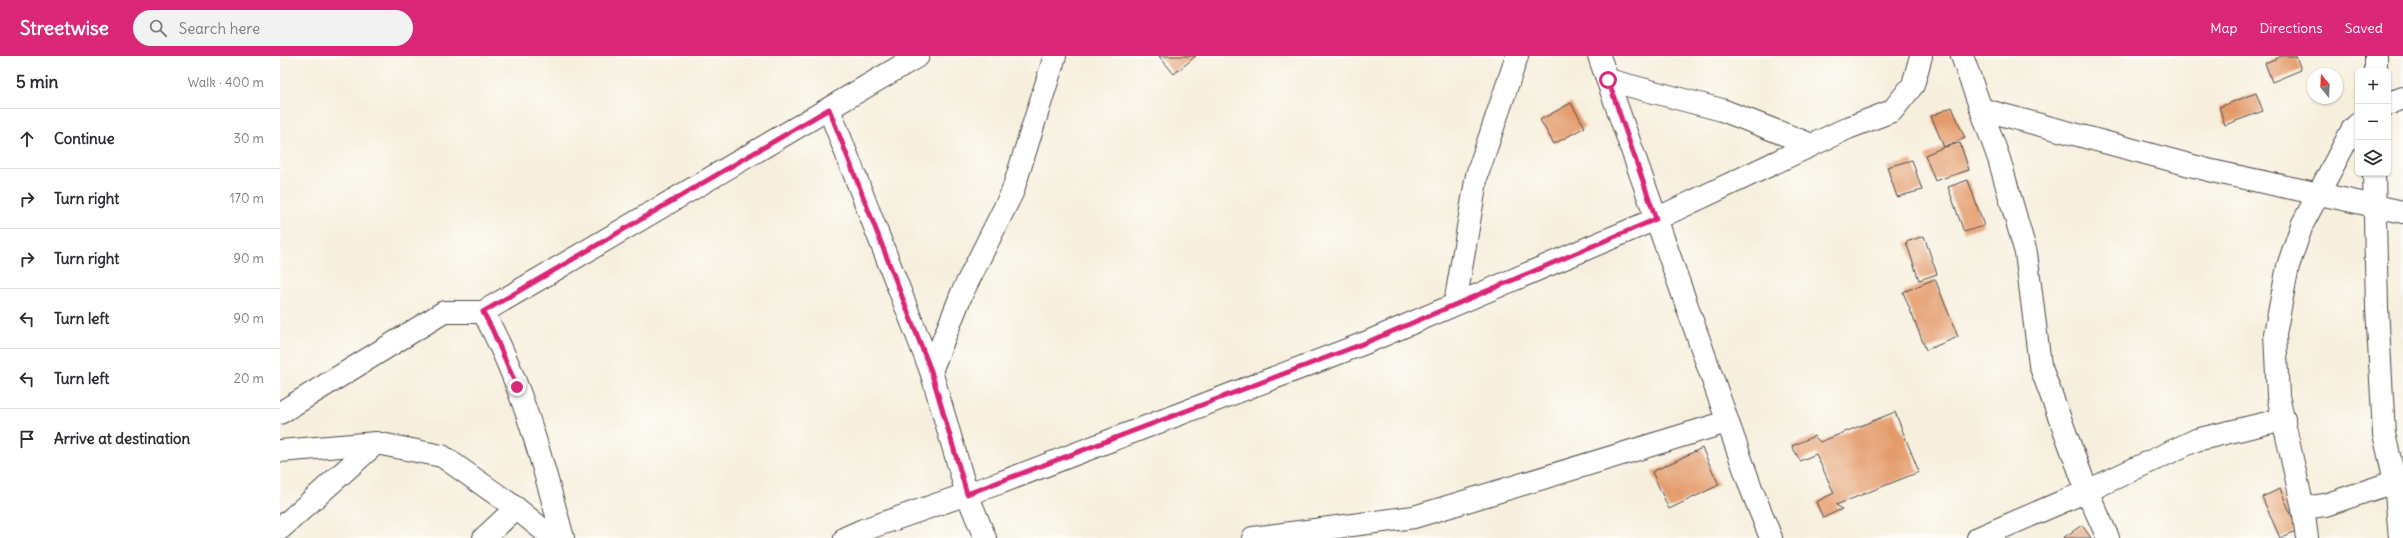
<!DOCTYPE html>
<html lang="en">
<head>
<meta charset="utf-8">
<style>
  body { margin:0; font-family:Delius,sans-serif; background:#f2f2f3; color:#2b2b33 }
  .controls { position:absolute; right:12px; top:12px; display:grid; overflow:hidden; border-radius:6px; box-shadow:0 1px 3px #0004 }
  .controls button { width:36px; height:36px; display:grid; place-items:center; padding:0; border:0; border-bottom:1px solid #e1e1e2; background:#fff; color:#2b2b33; font:20px sans-serif }
  .compass { position:absolute; left:2027px; top:12px; width:36px; height:36px; border-radius:50%; background:#fff; box-shadow:0 1px 3px #0004; rotate:342deg }
  .stop { position:absolute; width:12px; height:12px; margin:-9px; border:3px solid #db2777; border-radius:50%; background:#fff }
  .stop.end { background:#db2777; border-color:#fff; box-shadow:0 1px 4px #0008 }
  .list { margin:0; padding:0; list-style:none }
  h2 { display:flex; justify-content:space-between; align-items:center; height:52px; margin:0; padding:0 16px; font-size:17px }
  h2 small { font-size:13px; font-weight:400; color:#7c7c81 }
  .list li { display:grid; grid-template-columns:26px 1fr auto; gap:12px; align-items:center; box-sizing:border-box; height:60px; padding:0 16px; border-top:1px solid #e1e1e2 }
  .list b { display:block; font-size:15px; white-space:nowrap }
  .list em { font-size:13px; font-style:normal; color:#7c7c81 }
  .icon { flex:none; width:22px; height:22px; fill:none; stroke:currentColor; stroke-width:2; stroke-linecap:round; stroke-linejoin:round }
  .map { position:relative; flex:none; width:2123px; height:482px; overflow:hidden }
  header { display:flex; align-items:center; gap:24px; box-sizing:border-box; height:56px; padding:0 20px; background:#db2777; color:#fff }
  header strong { font-size:19px }
  nav { display:flex; gap:22px; margin-inline-start:auto; font-size:14px }
  .search { width:280px; height:36px; background:#f2f2f3; display:flex; align-items:center; gap:10px; box-sizing:border-box; padding:0 14px; border-radius:22px; color:#7c7c81; font-size:15px }
  main { display:flex }
  aside { flex:1; background:#fff }
  .map>svg:first-child { display:block }
  .building { fill:#e49b6c }
  .lines { fill:none; stroke-linecap:round; stroke-linejoin:round }
  .minor-casing { stroke:#4a4846; stroke-width:24 }
  .minor { stroke:#fff; stroke-width:22 }
  .route { stroke:#db2777; stroke-width:5 }
</style>
</head>
<body>
<header>
<strong>Streetwise</strong>
<div class="search"><svg class="icon" aria-label="search" viewBox="0 0 24 24"><circle cx="10" cy="10" r="6"/><path d="M15 15l6 6"/></svg>Search here</div>
<nav><a>Map</a><a>Directions</a><a>Saved</a></nav>
</header>
<main>
<aside>
<h2>5 min<small>Walk · 400 m</small></h2>
<ul class="list">
<li><svg class="icon" aria-label="ahead" viewBox="0 0 24 24"><path d="M12 20V5M6 11l6-6 6 6"/></svg><div><b>Continue</b></div><em>30 m</em></li>
<li><svg class="icon" aria-label="right" viewBox="0 0 24 24"><path d="M7 20v-9h11M14 6l5 5-5 5"/></svg><div><b>Turn right</b></div><em>170 m</em></li>
<li><svg class="icon" aria-label="right" viewBox="0 0 24 24"><path d="M7 20v-9h11M14 6l5 5-5 5"/></svg><div><b>Turn right</b></div><em>90 m</em></li>
<li><svg class="icon" aria-label="left" viewBox="0 0 24 24"><path d="M17 20v-9H6M10 6l-5 5 5 5"/></svg><div><b>Turn left</b></div><em>90 m</em></li>
<li><svg class="icon" aria-label="left" viewBox="0 0 24 24"><path d="M17 20v-9H6M10 6l-5 5 5 5"/></svg><div><b>Turn left</b></div><em>20 m</em></li>
<li><svg class="icon" aria-label="arrive" viewBox="0 0 24 24"><path d="M6 21V4h12l-3 4 3 4H6"/></svg><div><b>Arrive at destination</b></div></li>
</ul>
</aside>
<div class="map">
<svg width="2123" height="482" viewBox="0 0 2123 482">
  <rect width="100%" height="100%" fill="#fdfcf7"/>
  <filter id="ink" filterUnits="userSpaceOnUse"><feTurbulence type="fractalNoise" baseFrequency=".025" numOctaves="2"/><feDisplacementMap in="SourceGraphic" scale="8" xChannelSelector="R" yChannelSelector="G"/><feConvolveMatrix kernelMatrix="1 2 1 2 8 2 1 2 1" color-interpolation-filters="sRGB"/></filter>
  <filter id="wash" filterUnits="userSpaceOnUse"><feTurbulence type="fractalNoise" baseFrequency=".012" numOctaves="4" result="noise"/><feDisplacementMap in="SourceGraphic" scale="16" xChannelSelector="R" yChannelSelector="G"/><feGaussianBlur stdDeviation="0.9" result="paint"/><feColorMatrix in="noise" values="0 0 0 0 0 0 0 0 0 0 0 0 0 0 0 0 0 1.4 0 .05"/><feComposite in="paint" operator="in"/></filter>
  <g filter="url(#wash)">
    <rect width="100%" height="100%" fill="#f7efdd"/>
    <g id="blocks">
      <g class="building">
        <polygon points="879,0 916,0 894,18"/>
        <polygon points="2002,0 2016,0 2021,14 1992,26 1985,7"/>
        <polygon points="1976,37 1983,55 1945,69 1939,51"/>
        <polygon points="1291,47 1305,71 1274,88 1260,64"/>
        <polygon points="1672,51 1685,82 1664,91 1651,60"/>
        <polygon points="1680,87 1689,114 1655,125 1645,99 1664,91"/>
        <polygon points="1632,104 1642,134 1617,141 1607,111"/>
        <polygon points="1688,124 1704,170 1684,176 1668,131"/>
        <polygon points="1644,180 1657,218 1639,224 1626,186"/>
        <polygon points="1655,223 1678,281 1646,294 1623,236"/>
        <polygon points="1615,356 1639,416 1556,449 1562,453 1543,462 1536,446 1554,437 1536,398 1520,405 1512,390 1534,380 1540,386"/>
        <polygon points="1422,392 1439,429 1389,453 1372,416"/>
        <polygon points="2000,433 2018,474 2000,482 1982,441"/>
        <polygon points="1802,469 1811,482 1783,482"/>
      </g>
    </g>
  </g>
  <g filter="url(#ink)">
    <use href="#blocks" fill-opacity="0" stroke="#4a4846" stroke-width="1"/>
    <g class="lines">
      <defs>
        <g id="minor">
          <polyline points="1319,0 1471,432 1491,482"/>
          <polyline points="1682,0 1719,103 1746,197 1760,309 1807,435 1828,482"/>
          <polyline points="2096,15 2096,0"/>
          <polyline points="1328,24 1442,54 1532,89"/>
          <polyline points="2108,48 2123,42"/>
          <polyline points="549,53 651,315 687,438 705,482"/>
          <polyline points="1701,53 1932,115 2123,156"/>
          <polyline points="2094,117 2097,251 2104,378 2115,425 2120,482"/>
          <polyline points="1175,248 1197,119 1237,0"/>
          <path d="M203,256C242,326 262,405 283,482"/>
          <polyline points="651,315 682,237 732,137 775,0"/>
          <polyline points="0,357 164,256 203,256 638,0"/>
          <polyline points="0,395 96,387 162,400 236,452 273,482"/>
          <polyline points="2023,452 2045,449 2123,423"/>
          <polyline points="0,473 96,387"/>
          <polyline points="204,482 236,452"/>
          <polyline points="565,482 583,474 722,426 1085,287 1376,163 1568,72 1612,55 1633,29 1641,0"/>
          <polyline points="973,482 1134,461 1447,366"/>
          <polyline points="1698,482 1807,435 1916,384 2004,363"/>
          <polyline points="2027,482 2023,452 1998,340 1995,278 2008,210 2022,169 2072,74 2078,68"/>
        </g>
      </defs>
      <use href="#minor" class="minor-casing"/>
      <use href="#minor" class="minor"/>
    </g>
  </g>
  <g class="lines" filter="url(#ink)">
    <polyline class="route" points="237,331 212,273 203,256 549,53 651,315 687,438 1085,287 1376,163 1328,24"/>
  </g>
</svg>
<div class="controls">
<button>+</button>
<button>−</button>
<button><svg class="icon" aria-label="layers" viewBox="0 0 24 24"><path d="M12 4l9 5-9 5-9-5zM3 14l9 5 9-5"/></svg></button>
</div>
<svg class="compass" viewBox="-18 -18 36 36"><path d="M0-13l5 13h-10z" fill="#e53935"/><path d="M0 13l5-13h-10z" fill="#7c7c81"/></svg>
<div class="stop" style="left:1328px;top:24px"></div>
<div class="stop end" style="left:237px;top:331px"></div>
</div>
</main>
</body>
</html>
